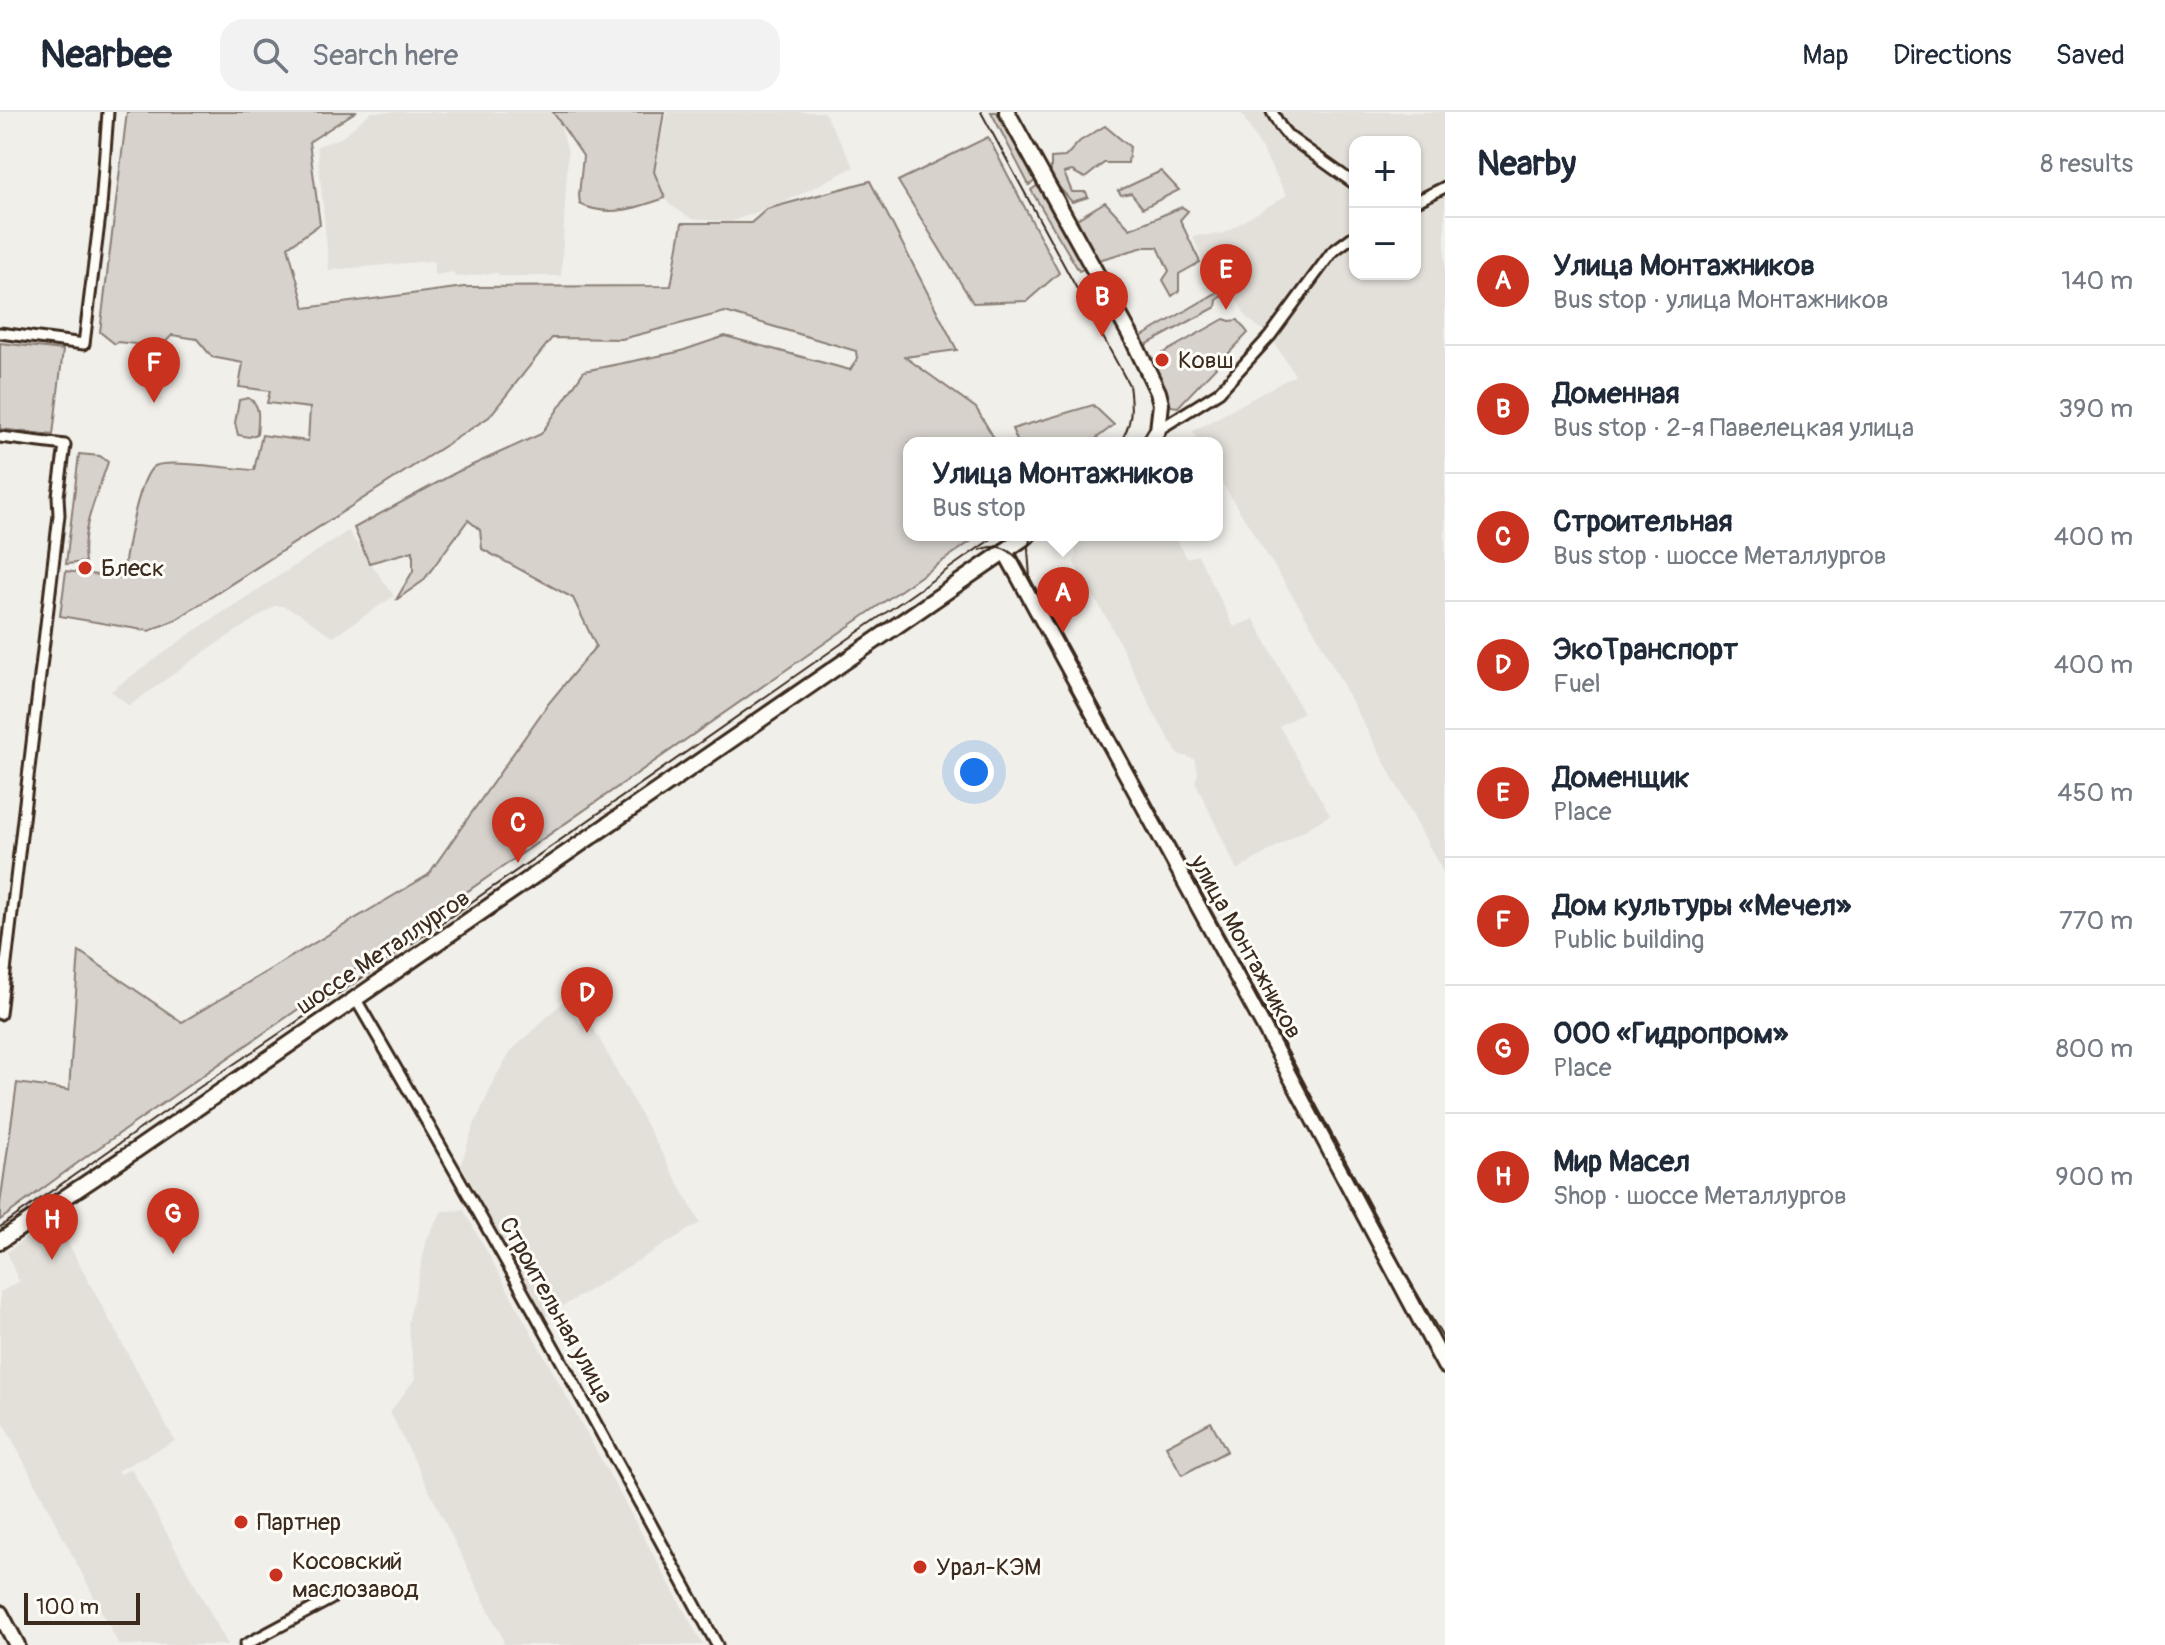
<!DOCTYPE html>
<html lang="en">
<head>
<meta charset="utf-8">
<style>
  body { margin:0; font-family:Pangolin,sans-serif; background:#f2f2f3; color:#1f2937 }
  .controls { position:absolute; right:24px; top:24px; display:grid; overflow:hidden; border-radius:16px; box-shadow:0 2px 6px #0004 }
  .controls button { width:72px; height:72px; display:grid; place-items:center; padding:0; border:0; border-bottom:2px solid #e0e1e3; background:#fff; color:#1f2937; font:40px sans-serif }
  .scale { position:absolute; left:24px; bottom:20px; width:116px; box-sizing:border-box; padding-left:8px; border:4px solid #3b2a1e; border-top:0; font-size:22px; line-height:28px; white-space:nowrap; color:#3b2a1e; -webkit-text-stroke:6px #fdfcf7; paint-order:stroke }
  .you { position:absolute; left:974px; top:660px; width:28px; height:28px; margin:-20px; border:6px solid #fff; border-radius:50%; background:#1a73e8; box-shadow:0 0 0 12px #1a73e833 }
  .badge { display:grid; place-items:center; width:52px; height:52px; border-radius:50%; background:#c8321e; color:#fff; font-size:26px; font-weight:700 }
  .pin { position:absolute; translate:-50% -66px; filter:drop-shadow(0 2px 4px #0008) }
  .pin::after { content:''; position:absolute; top:42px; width:28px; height:24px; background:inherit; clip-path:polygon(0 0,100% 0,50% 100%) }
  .popup { position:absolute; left:903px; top:325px; width:320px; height:104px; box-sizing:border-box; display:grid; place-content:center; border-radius:16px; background:#fff; filter:drop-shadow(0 2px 6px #0005); font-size:26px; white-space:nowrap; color:#747a83 }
  .popup b { font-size:30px; color:#1f2937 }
  .popup::after { content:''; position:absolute; left:50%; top:100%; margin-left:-16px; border:16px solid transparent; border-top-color:#fff }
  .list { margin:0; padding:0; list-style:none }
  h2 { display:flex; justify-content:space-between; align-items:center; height:104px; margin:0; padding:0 32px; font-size:34px }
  h2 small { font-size:26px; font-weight:400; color:#747a83 }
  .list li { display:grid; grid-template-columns:52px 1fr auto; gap:24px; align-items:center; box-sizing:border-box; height:128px; padding:0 32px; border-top:2px solid #e0e1e3 }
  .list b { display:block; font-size:30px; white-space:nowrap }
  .list p { margin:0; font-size:26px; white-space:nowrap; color:#747a83 }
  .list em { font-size:26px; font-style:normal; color:#747a83 }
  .icon { flex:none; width:44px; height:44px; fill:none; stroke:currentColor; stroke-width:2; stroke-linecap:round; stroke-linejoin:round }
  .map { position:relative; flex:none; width:1445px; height:1533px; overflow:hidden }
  header { display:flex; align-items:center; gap:48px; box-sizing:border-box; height:112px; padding:0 40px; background:#fff; border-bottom:2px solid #e0e1e3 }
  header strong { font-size:38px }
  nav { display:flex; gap:44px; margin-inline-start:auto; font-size:28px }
  .search { width:560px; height:72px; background:#f2f2f3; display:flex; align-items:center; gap:20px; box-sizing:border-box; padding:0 28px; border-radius:24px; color:#747a83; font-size:30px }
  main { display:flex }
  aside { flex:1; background:#fff }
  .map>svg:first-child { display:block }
  .built { fill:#e3e0da; fill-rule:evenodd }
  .green { fill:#d7d2cc; stroke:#897e75; stroke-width:2 }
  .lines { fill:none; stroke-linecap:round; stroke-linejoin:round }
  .minor-casing { stroke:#3b2a1e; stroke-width:15 }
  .secondary-casing { stroke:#3b2a1e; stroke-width:20 }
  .primary-casing { stroke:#3b2a1e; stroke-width:20 }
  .minor { stroke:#fdfcf7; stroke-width:9 }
  .secondary { stroke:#fdfcf7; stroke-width:14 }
  .primary { stroke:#fdfcf7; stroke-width:14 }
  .tram { stroke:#3b2a1e; stroke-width:2 }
  .poi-dot { fill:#c8321e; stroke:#fdfcf7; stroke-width:3 }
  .labels { text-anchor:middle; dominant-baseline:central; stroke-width:6; stroke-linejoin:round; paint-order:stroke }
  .poi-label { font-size:24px; fill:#3b2a1e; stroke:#fdfcf7; text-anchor:start }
  .street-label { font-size:24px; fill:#3b2a1e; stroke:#fdfcf7 }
</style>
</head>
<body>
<header>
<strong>Nearbee</strong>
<div class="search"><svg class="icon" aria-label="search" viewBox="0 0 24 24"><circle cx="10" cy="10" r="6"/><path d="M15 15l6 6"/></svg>Search here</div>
<nav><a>Map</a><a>Directions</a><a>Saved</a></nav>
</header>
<main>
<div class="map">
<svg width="1445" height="1533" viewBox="0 0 1445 1533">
  <rect width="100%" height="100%" fill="#f1efea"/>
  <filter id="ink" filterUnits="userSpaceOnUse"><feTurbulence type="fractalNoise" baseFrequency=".0125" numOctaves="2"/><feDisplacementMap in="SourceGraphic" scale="16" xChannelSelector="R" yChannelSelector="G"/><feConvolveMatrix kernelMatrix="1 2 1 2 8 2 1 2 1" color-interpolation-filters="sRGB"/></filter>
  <g filter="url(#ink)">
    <g class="built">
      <polygon points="371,0 557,0 568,41 561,164 499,164 498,161 456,165 453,160 434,163 434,150 431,149 329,158 317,34 341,26"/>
      <polygon points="667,0 824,0 854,55 785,90 730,110 692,107 669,92 652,64"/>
      <path d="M1241,0H1445V764L1311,513L1217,363V331H1199L1193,319L1295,263L1270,224L1247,206L1228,173L1206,158L1193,124L1222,122L1287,83ZM1355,30H1415V162H1355Z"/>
      <polygon points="348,419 394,484 333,525 300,502 283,494 275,494 204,540 129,594 111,579 194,519"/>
      <polygon points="1078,423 1174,423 1187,446 1198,443 1234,515 1254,507 1303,601 1279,614 1330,703 1237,758 1195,669 1198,661 1194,647 1178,642 1156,605 1111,514 1074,451"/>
      <polygon points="565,888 580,911 588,906 700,1111 545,1205 461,1053 472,1018 496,964 511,939"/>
      <polygon points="464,1098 703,1533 504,1533 502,1525 390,1300 415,1267 408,1211 427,1127 442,1099"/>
      <polygon points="49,1109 61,1118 175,1329 117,1359 121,1362 131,1356 228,1533 119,1533 0,1304 0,1180 20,1169 17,1166 7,1140"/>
    </g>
    <g class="green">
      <path d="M127,0H355L309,30L320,112L288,135L305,196L464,175L671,174L682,111H751L767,97L870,69L957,238L905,245L976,296L997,331H909V423H980L87,1044L0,1108V1092L17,971L69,978L79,839L182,910L428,763L548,592L596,534L573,486L482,437L480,418L468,408L423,469L396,488L413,459V439L369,451L354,416L457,360L541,322L584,259L678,240L725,224L850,258L857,247L856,239L725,200L622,227L552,226L489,305L177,507L149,519L60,504L66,459L122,466C126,444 138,363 155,354C168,347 235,357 254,358L262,323L308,329L310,296L267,291L270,279L239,275L243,251L212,245L197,227L172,223L161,235L118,230L115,232L100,220Z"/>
      <path d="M553,0H664L654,60L665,86C637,96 608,106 580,92L579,83L583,44Z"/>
      <polygon points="991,0 1000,0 1037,68 1029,73"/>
      <polygon points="1105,14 1130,35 1128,51 1104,51 1085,66 1072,59 1064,61 1072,80 1086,80 1088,85 1072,90 1051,66 1051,46 1065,45 1080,29"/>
      <polygon points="988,25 1059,161 1027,189 973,191 898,69"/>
      <polygon points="1161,59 1179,78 1143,96 1131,81 1121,83 1118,79"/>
      <polygon points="1038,73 1086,156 1079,159 1031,78"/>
      <polygon points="1105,90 1130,117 1182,95 1188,99 1180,108 1200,150 1179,162 1179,179 1172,184 1163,168 1169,159 1158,135 1144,135 1095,149 1077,107"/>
      <polygon points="1223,177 1222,184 1217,188 1216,195 1144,234 1139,226"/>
      <polygon points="1224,207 1230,209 1238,208 1248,221 1178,295 1171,294 1151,248"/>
      <polygon points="0,231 63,238 53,323 0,317"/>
      <path d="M248,286C262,292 258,309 257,322L249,325L238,323L235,311L239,288Z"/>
      <polygon points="1093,293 1114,313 1090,331 1018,331 1012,317"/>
      <path d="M79,342L100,344L108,350C98,381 80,417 85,450L66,452Z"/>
      <polygon points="1211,1310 1227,1339 1182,1363 1166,1334"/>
    </g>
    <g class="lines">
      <defs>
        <g id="minor">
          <polyline points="1272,0 1280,14 1288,24 1355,72"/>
          <polyline points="1415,90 1445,75"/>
          <polyline points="0,221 84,232 101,95 108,0"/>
          <polyline points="1158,318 1219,280 1270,224 1332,140 1355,123"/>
          <polyline points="0,325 65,333 58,384 59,403 0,902"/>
          <path d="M355,886C480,1099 599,1316 717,1533"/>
          <polyline points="245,1533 331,1487"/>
        </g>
        <g id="secondary">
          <polyline points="1007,0 1133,228 1158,280 1161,292 1158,318 1150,331"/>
          <polyline points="1005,439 1028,423"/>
        </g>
        <g id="primary">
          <polyline points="0,1129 136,1038 1005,439 1265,916 1445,1254"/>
          <polyline points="0,1501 17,1533"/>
        </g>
      </defs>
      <use href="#minor" class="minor-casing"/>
      <use href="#secondary" class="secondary-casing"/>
      <use href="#primary" class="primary-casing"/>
      <use href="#minor" class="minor"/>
      <use href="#secondary" class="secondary"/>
      <use href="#primary" class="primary"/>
      <g class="tram">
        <path d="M981,0L1129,273C1132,295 1133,313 1119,331"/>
        <path d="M980,438C996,432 1005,434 1017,446L1225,827L1379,1116L1445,1229"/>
        <polyline points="1030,466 1028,437 1031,423"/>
        <polyline points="0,1115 200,975 397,842 997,423"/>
      </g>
    </g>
  </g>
  <g class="poi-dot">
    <circle cx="1162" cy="248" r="8"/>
    <circle cx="85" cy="456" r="8"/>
    <circle cx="241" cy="1410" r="8"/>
    <circle cx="920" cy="1455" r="8"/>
    <circle cx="276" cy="1463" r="8"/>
  </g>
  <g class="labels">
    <g class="poi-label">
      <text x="1178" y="248">Ковш</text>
      <text x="101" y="456">Блеск</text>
      <text x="257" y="1410">Партнер</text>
      <text x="292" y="1449">Косовский<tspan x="292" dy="28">маслозавод</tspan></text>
      <text x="936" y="1455">Урал-КЭМ</text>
    </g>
    <g class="street-label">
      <text transform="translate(1246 835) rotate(61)">улица Монтажников</text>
      <text transform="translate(383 840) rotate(-34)">шоссе Металлургов</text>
      <text transform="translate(556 1198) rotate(61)">Строительная улица</text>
    </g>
  </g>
</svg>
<div class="controls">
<button>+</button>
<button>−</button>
</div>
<div class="scale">100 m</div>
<div class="you"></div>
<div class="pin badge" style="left:1063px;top:521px">A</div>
<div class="popup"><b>Улица Монтажников</b>Bus stop</div>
<div class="pin badge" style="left:1102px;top:225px">B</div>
<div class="pin badge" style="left:518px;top:751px">C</div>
<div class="pin badge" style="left:587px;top:921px">D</div>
<div class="pin badge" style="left:1226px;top:198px">E</div>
<div class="pin badge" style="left:154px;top:291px">F</div>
<div class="pin badge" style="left:173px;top:1142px">G</div>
<div class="pin badge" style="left:52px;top:1148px">H</div>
</div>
<aside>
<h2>Nearby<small>8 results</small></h2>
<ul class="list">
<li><span class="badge">A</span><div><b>Улица Монтажников</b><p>Bus stop · улица Монтажников</p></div><em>140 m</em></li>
<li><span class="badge">B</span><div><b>Доменная</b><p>Bus stop · 2-я Павелецкая улица</p></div><em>390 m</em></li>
<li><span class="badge">C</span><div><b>Строительная</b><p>Bus stop · шоссе Металлургов</p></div><em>400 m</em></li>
<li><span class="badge">D</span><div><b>ЭкоТранспорт</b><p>Fuel</p></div><em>400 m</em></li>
<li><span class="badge">E</span><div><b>Доменщик</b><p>Place</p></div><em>450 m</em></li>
<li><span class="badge">F</span><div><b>Дом культуры «Мечел»</b><p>Public building</p></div><em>770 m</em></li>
<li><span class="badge">G</span><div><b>ООО «Гидропром»</b><p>Place</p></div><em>800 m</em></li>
<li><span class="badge">H</span><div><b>Мир Масел</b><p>Shop · шоссе Металлургов</p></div><em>900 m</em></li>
</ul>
</aside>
</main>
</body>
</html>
